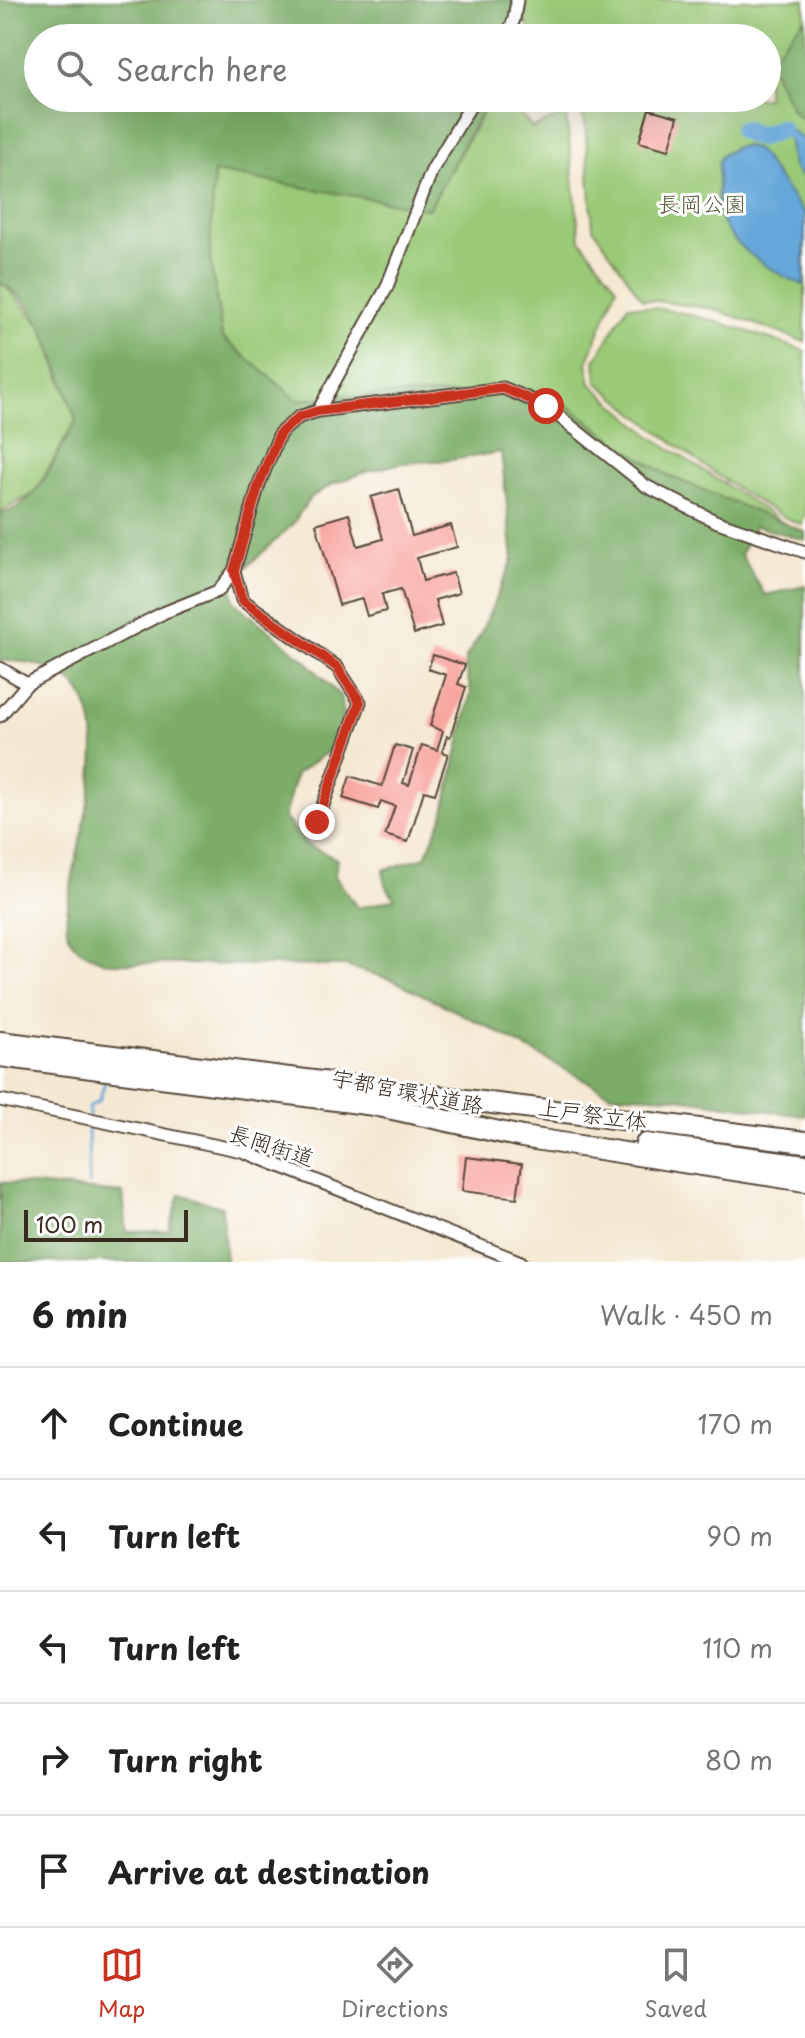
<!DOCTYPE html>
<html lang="en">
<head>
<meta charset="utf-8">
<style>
  body { margin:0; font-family:"Playpen Sans","Klee One",sans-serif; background:#f2f2f2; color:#222 }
  .scale { position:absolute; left:24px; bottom:20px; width:164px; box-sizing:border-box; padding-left:8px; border:4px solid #3b2a1e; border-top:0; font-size:22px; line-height:28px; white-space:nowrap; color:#3b2a1e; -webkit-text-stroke:6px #fff; paint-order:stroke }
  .stop { position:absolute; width:24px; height:24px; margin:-18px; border:6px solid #c8321e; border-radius:50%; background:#fff }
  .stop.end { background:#c8321e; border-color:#fff; box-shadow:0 2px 8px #0008 }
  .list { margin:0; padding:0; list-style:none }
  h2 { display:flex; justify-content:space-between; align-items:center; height:104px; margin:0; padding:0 32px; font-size:34px }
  h2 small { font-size:26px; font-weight:400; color:#767676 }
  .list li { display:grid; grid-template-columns:52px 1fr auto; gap:24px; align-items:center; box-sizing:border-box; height:112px; padding:0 32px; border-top:2px solid #e0e0e0 }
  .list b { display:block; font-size:30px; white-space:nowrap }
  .list em { font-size:26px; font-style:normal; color:#767676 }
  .icon { flex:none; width:44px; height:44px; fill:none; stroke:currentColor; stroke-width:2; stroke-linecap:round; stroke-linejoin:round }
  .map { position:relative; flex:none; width:805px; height:1262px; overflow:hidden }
  .search { position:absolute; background:#fff; box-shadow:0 8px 32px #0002; left:24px; right:24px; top:24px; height:88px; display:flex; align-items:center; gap:20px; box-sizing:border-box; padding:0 28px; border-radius:44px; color:#767676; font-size:30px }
  .sheet { height:664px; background:#fff }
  nav { display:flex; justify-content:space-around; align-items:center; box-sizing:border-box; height:112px; border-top:2px solid #e0e0e0; background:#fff; font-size:22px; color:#767676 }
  nav a { display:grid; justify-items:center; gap:4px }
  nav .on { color:#c8321e }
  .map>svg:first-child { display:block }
  .green { fill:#9ac977; stroke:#6a7a4a; stroke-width:2 }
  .forest { fill:#7bad68; stroke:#5b6c43; stroke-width:2; fill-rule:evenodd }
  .water { fill:#66a7da; stroke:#50687c; stroke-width:2 }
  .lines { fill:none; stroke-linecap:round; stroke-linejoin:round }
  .stream { stroke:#66a7da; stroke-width:3 }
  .river { stroke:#66a7da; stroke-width:20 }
  .building { fill:#f8a29b }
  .street-casing { stroke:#574639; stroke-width:15 }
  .highway-casing { stroke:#574639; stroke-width:24 }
  .street { stroke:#fff; stroke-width:11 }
  .highway { stroke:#fff; stroke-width:20 }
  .route { stroke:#c8321e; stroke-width:10 }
  .labels { text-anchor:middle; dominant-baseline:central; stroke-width:6; stroke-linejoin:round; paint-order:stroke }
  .park-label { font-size:22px; fill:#585a39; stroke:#fff }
  .street-label { font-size:22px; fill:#3b2a1e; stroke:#fff }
</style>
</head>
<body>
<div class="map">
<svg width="805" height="1262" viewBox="0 0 805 1262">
  <rect width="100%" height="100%" fill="#fff"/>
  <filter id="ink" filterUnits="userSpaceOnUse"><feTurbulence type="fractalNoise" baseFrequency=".0125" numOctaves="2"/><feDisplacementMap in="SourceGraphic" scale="16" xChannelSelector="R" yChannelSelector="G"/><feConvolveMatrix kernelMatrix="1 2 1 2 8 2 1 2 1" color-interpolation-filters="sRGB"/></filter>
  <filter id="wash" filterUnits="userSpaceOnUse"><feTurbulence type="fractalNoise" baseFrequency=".006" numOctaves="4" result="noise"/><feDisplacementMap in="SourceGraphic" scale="32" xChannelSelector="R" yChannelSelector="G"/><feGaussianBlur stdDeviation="1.8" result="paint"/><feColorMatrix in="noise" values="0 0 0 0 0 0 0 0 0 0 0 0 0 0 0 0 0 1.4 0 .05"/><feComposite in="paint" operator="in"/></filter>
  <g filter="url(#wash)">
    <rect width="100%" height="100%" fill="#f5e8d2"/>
    <g class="green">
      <polygon points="524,0 805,0 805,22 771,65 792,110 805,121 805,342 714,309 642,299 593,228 585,121 571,98 767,98 767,38 535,38 521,14"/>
      <polygon points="491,98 510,98 532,128 566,114 580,239 617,287 587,363 591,384 652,437 790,527 669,476 625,448 551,393 342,396 297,400 222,337 210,256 214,172 429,209"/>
      <polygon points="0,283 5,285 42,327 76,420 35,493 0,512"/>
      <path d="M628,305C690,309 747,331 805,351V514L802,525C780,517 762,504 742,492C691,458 644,421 597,382L595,361Z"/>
    </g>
    <g class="forest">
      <path d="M0,0H522L511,38H38V98H489L429,209L214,172L210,256L222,337L297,400L342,396L551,393L625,448L669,476L805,532V540L755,526L741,554L765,595L805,586V1116L671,1097L610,1094L488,1027L393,980L345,966L108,963C93,957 76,952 69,936C64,924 68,905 70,893C82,809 145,658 0,661V514C40,506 57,452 76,420C59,373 48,307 0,283ZM501,452L513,559L480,635L466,657L465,665L471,692L443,816L425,857L383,870L385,883L394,899L358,908L335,876L337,859L307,845L284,817L296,774L330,750L344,720L341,697L306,661L234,602L229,572L248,566L292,525L310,498L333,484L365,472L402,463L452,460Z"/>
      <polygon points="805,18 805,121 792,110 768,60"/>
      <polygon points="0,1182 123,1193 127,1232 169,1231 180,1194 222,1207 226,1262 0,1262"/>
    </g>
    <g class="water">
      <path d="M780,129L792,131L804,141L805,179C781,165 798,141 780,129Z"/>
      <path d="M747,146L759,152L805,215L804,285C778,276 730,246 721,219C715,203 719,179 718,162L721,156L736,147Z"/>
    </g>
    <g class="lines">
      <g class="stream">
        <polyline points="89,1116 89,1107 99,1101 105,1082 102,1081"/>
        <polyline points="88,1124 89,1184"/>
      </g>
      <polyline class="river" points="743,130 759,137 780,129"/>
    </g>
    <g id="blocks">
      <g class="building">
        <polygon points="649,109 678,117 669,150 639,142"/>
        <polygon points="399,489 412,536 451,525 457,547 417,558 423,581 453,573 459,593 435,600 442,626 414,634 401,589 382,594 386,611 367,616 362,599 339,605 316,524 349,514 358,546 383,539 371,497"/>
        <polygon points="433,655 465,665 458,684 466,687 450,737 447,736 442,752 448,754 435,794 424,791 408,842 385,835 395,806 381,801 378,809 343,798 350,776 382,786 395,745 413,750 403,783 409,785 422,745 437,750 443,731 430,726 446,675 428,669"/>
        <polygon points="466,1157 522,1164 517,1198 462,1191"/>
      </g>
    </g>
  </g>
  <g filter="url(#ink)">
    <use href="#blocks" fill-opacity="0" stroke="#574639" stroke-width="2"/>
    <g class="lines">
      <defs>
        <g id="street">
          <polyline points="507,38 514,19 517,0"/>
          <polyline points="318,411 386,289 432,170 475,98"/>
          <polyline points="234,571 242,600 337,667 360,702 317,822"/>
          <polyline points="0,668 27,684"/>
          <polyline points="0,716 27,684 163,613 218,591 234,571 259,484 280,433 299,417 318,411 503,388 546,406 646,486 715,521 805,552"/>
          <polyline points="0,1100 242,1151 521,1262"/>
        </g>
        <g id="highway">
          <polyline points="0,1042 805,1142"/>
          <polyline points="0,1056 374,1105 522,1137 805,1181"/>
          <polyline points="646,1144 805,1165"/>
        </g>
      </defs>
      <use href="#street" class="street-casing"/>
      <use href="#highway" class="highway-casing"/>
      <use href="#street" class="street"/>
      <use href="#highway" class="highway"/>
    </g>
  </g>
  <g class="lines" filter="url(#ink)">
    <polyline class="route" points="317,822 360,702 337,667 242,600 234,571 259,484 280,433 299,417 318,411 503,388 546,406"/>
  </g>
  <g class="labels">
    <g class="park-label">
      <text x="702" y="202">長岡公園</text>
    </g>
    <g class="street-label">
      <text transform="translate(408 1090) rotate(11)">宇都宮環状道路</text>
      <text transform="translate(593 1113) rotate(8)">上戸祭立体</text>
      <text transform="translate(272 1144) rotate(18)">長岡街道</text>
    </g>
  </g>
</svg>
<div class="scale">100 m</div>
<div class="stop" style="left:546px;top:406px"></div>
<div class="stop end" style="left:317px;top:822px"></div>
<div class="search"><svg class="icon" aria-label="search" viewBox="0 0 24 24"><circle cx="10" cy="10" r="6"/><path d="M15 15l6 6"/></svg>Search here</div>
</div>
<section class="sheet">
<h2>6 min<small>Walk · 450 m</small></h2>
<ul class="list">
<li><svg class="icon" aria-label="ahead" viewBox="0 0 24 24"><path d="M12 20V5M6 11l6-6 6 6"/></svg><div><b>Continue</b></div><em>170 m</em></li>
<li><svg class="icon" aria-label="left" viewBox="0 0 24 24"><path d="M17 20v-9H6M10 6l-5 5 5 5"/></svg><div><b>Turn left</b></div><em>90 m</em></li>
<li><svg class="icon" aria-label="left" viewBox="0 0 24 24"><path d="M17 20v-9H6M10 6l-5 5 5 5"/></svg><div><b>Turn left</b></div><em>110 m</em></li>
<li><svg class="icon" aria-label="right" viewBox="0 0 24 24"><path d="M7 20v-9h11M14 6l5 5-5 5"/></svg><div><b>Turn right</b></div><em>80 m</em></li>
<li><svg class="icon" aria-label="arrive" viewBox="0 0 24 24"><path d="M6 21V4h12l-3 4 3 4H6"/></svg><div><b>Arrive at destination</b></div></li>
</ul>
</section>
<nav>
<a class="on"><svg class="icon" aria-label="map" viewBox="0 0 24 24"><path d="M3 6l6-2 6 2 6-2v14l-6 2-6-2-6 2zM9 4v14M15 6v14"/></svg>Map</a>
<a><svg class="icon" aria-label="directions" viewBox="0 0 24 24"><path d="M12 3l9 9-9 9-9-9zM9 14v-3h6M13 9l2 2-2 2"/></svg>Directions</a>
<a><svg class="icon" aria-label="saved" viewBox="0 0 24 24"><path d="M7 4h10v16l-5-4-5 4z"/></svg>Saved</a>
</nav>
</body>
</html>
